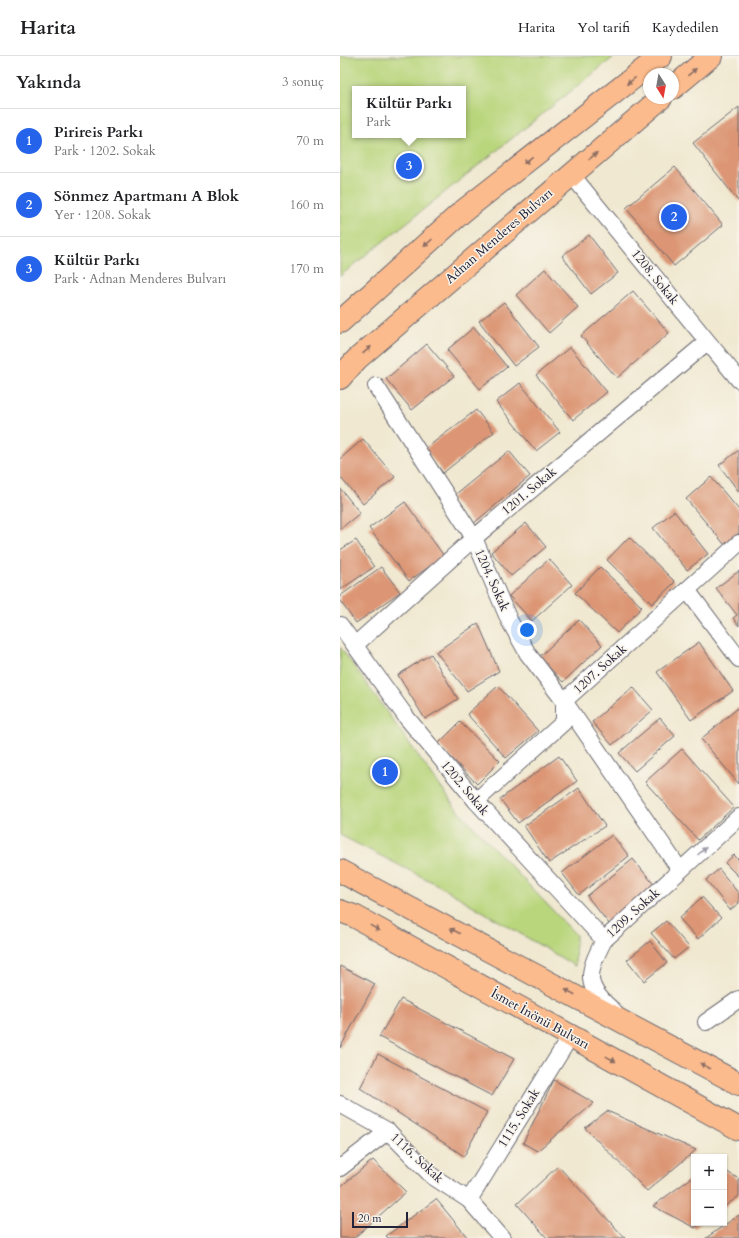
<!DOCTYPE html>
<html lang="tr">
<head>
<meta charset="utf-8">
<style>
  body { margin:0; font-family:Cardo,serif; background:#f2f2f2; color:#202124 }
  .controls { position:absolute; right:12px; bottom:12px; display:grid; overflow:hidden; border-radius:0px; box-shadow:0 1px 3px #0004 }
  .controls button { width:36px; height:36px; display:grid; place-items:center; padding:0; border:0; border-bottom:1px solid #e0e0e0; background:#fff; color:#202124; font:20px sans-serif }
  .compass { position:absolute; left:303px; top:12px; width:36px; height:36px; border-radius:50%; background:#fff; box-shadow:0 1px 3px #0004; rotate:169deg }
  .scale { position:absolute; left:12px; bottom:10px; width:56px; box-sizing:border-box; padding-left:4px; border:2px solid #22223b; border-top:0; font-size:11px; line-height:14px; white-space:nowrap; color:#22223b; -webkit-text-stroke:3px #f7f3e8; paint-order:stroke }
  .you { position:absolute; left:187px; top:574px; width:14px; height:14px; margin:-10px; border:3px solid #fff; border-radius:50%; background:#1a73e8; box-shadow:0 0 0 6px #1a73e833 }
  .badge { display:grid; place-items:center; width:26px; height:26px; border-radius:50%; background:#2563eb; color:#fff; font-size:13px; font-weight:700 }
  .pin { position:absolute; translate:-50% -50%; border:2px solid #fff; box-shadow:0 1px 4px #0006 }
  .popup { position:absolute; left:12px; top:30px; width:114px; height:52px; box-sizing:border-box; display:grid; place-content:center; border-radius:0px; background:#fff; filter:drop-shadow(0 1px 3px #0005); font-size:13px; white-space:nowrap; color:#757577 }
  .popup b { font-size:15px; color:#202124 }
  .popup::after { content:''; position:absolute; left:50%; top:100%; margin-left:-8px; border:8px solid transparent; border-top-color:#fff }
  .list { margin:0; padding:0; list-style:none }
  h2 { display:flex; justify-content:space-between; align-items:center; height:52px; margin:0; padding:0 16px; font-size:17px }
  h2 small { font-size:13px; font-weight:400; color:#757577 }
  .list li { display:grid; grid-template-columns:26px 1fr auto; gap:12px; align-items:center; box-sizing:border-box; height:64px; padding:0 16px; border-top:1px solid #e0e0e0 }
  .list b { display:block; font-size:15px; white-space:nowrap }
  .list p { margin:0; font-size:13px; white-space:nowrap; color:#757577 }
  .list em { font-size:13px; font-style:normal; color:#757577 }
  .map { position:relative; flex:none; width:399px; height:1182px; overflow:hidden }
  header { display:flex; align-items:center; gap:24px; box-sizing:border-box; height:56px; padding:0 20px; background:#fff; border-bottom:1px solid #e0e0e0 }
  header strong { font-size:19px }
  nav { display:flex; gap:22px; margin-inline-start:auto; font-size:14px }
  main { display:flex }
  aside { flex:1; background:#fff }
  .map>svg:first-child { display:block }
  .green { fill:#b9d67d; stroke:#6e7c5c; fill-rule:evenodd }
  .building { fill:#dc9675 }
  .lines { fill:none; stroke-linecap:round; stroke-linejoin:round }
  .street-casing { stroke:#6a676f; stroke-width:18 }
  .primary-casing { stroke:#6a676f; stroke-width:24 }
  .street { stroke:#fff; stroke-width:16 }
  .primary { stroke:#fbbb8d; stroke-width:22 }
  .oneway { fill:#8e6e64 }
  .oneway2 { fill:#9c9ca7 }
  .labels { text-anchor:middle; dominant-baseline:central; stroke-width:3; stroke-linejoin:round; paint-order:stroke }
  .street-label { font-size:13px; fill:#22223b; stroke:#f7f3e8 }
</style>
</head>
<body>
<header>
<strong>Harita</strong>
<nav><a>Harita</a><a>Yol tarifi</a><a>Kaydedilen</a></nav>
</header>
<main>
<aside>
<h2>Yakında<small>3 sonuç</small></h2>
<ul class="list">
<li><span class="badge">1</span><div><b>Pirireis Parkı</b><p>Park · 1202. Sokak</p></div><em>70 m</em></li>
<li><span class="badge">2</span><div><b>Sönmez Apartmanı A Blok</b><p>Yer · 1208. Sokak</p></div><em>160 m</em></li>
<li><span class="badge">3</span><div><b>Kültür Parkı</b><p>Park · Adnan Menderes Bulvarı</p></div><em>170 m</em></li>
</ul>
</aside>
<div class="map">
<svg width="399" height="1182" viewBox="0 0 399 1182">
  <rect width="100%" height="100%" fill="#f7f3e8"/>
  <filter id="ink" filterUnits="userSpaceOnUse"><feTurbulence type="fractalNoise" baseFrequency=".025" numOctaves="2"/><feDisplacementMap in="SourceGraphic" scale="8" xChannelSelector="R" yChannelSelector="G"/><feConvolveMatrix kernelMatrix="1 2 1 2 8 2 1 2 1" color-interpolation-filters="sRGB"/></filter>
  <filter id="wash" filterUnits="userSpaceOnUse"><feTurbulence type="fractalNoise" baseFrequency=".012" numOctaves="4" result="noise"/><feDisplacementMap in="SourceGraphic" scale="16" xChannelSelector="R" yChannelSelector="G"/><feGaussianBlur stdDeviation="0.9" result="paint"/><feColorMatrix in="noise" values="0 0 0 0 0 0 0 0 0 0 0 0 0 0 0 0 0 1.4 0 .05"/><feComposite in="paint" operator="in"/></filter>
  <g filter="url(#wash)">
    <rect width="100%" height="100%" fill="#f0e8d0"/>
    <g class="green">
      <path d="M0,0H275L0,220ZM15,33H123V79H15Z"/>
      <polygon points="0,591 115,751 236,879 235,910 98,829 0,779"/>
    </g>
    <g id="blocks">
      <g class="building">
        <polygon points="399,51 399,146 353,87"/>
        <polygon points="335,111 383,169 334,210 286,152"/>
        <polygon points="249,179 278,217 251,238 222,200"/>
        <polygon points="205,213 238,251 209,277 176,239"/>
        <polygon points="293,235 329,277 277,322 241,280"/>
        <polygon points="164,246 199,291 174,310 139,265"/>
        <polygon points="134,271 167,311 140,333 107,294"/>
        <polygon points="87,288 114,320 72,354 46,323"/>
        <polygon points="230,291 267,336 233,364 196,319"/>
        <polygon points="180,327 220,376 196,395 156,346"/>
        <polygon points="136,354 154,376 103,417 85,393"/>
        <polygon points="23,383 55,421 23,448 0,421 0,403"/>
        <polygon points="399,394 399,436 379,409"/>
        <polygon points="169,395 190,420 133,468 111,442"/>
        <polygon points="371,421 399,454 399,477 385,489 346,443"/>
        <polygon points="0,432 20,457 0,473"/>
        <polygon points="65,446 104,500 69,525 29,472"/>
        <polygon points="334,455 368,498 347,514 313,472"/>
        <polygon points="186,467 206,491 171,520 151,496"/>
        <polygon points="289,481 335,526 312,548 267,504"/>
        <polygon points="16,484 34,511 0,534 0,494"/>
        <polygon points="209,503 232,529 192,565 169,540"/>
        <polygon points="41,511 60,536 16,567 0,545 0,540"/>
        <polygon points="260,511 302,551 277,577 235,537"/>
        <polygon points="399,515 399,570 393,562 397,559 376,532"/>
        <polygon points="239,564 262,589 223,626 199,601"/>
        <polygon points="138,567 159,615 127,635 96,596"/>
        <polygon points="359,586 393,635 351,664 317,616"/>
        <polygon points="91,598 118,643 85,663 58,619"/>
        <polygon points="158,630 198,675 166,702 127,658"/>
        <polygon points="293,631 313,654 272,689 252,666"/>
        <polygon points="399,651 399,728 361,683"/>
        <polygon points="320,662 335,680 295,715 279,697"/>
        <polygon points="120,666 160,705 137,728 98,688"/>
        <polygon points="342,693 394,751 358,784 305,726"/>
        <polygon points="219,700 237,725 178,767 160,743"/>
        <polygon points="239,732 265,770 209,807 184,770"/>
        <polygon points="272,779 289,800 239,839 222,817"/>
        <polygon points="394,799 399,804 399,821 385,807"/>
        <polygon points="293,803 316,831 270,869 247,840"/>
        <polygon points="379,813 399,838 399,847 390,854 366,824"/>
        <polygon points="362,841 381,862 358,883 339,862"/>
        <polygon points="326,865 349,891 334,903 311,877"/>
        <polygon points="310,885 327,907 304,925 287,904"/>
        <polygon points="0,910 35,928 0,992"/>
        <polygon points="61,943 174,1003 152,1040 39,981"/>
        <polygon points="38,998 147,1056 124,1100 20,1032"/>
        <polygon points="214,1024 254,1047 197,1095 183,1087"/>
        <polygon points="267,1055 356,1094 307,1135 245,1072"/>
        <polygon points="33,1104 66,1136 14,1182 0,1182 0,1131"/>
        <polygon points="218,1110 285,1182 207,1182 177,1148"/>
        <polygon points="384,1114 399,1123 399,1140 384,1151"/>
        <polygon points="354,1120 354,1167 361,1167 355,1172 313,1150"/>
        <polygon points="96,1143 128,1182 48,1182 46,1180"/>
        <polygon points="399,1159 399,1182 366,1182"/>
      </g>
    </g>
  </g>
  <g filter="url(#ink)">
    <use href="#blocks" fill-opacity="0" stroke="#6a676f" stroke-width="1"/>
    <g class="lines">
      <defs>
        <g id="street">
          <polyline points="231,118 399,324"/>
          <polyline points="36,330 134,482 169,564 188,598 224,645 340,814"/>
          <polyline points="347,534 399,603"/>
          <polyline points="0,569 67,662 136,745 264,884"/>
          <polyline points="15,589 134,482 367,286"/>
          <polyline points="136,745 224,666 224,645 399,487"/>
          <path d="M274,955C243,930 247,917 264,884L399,761"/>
          <polyline points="366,966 399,943"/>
          <polyline points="0,1048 48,1075 92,1120 129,1144 162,1182"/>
          <polyline points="0,1112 48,1075"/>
          <polyline points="129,1144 230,981"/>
        </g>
        <g id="primary">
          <polyline points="333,32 371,0"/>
          <polyline points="0,266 122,156 321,0"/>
          <polyline points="0,322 17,303 321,42"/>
          <polyline points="0,815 399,1028"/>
          <polyline points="0,855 14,860 399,1073"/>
        </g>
      </defs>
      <use href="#street" class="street-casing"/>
      <use href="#primary" class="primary-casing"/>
      <use href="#street" class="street"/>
      <use href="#primary" class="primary"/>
    </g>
    <defs><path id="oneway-solid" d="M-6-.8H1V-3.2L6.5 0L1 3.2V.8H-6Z"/></defs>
    <g class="oneway">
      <use href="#oneway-solid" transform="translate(352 16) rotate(-40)"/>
      <use href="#oneway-solid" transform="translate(291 25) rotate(142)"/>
      <use href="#oneway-solid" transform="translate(253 100) rotate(-40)"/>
      <use href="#oneway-solid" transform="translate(188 104) rotate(142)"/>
      <use href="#oneway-solid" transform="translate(88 187) rotate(138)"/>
      <use href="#oneway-solid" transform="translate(27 294) rotate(-41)"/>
      <use href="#oneway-solid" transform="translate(35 872) rotate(29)"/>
      <use href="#oneway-solid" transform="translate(115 875) rotate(-152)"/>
      <use href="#oneway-solid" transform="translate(230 936) rotate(-152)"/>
      <use href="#oneway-solid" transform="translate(271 1003) rotate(29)"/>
      <use href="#oneway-solid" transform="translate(365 1010) rotate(-151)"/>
    </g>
    <use class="oneway2" href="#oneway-solid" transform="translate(362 795) rotate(-42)"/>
  </g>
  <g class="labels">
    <g class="street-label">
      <text transform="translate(159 180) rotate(-41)">Adnan Menderes Bulvarı</text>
      <text transform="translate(315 221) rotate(51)">1208. Sokak</text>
      <text transform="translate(189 435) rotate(-40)">1201. Sokak</text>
      <text transform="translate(152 524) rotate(66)">1204. Sokak</text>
      <text transform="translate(260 613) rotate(-42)">1207. Sokak</text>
      <text transform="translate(125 732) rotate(50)">1202. Sokak</text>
      <text transform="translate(293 857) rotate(-42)">1209. Sokak</text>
      <text transform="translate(200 963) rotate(29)">İsmet İnönü Bulvarı</text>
      <text transform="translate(179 1062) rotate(-58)">1115. Sokak</text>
      <text transform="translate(77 1102) rotate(43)">1116. Sokak</text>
    </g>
  </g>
</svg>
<div class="controls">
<button>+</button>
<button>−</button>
</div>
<svg class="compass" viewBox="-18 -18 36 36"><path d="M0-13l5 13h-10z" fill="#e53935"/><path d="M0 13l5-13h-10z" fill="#757577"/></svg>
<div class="scale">20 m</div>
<div class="you"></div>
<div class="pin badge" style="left:45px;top:716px">1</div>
<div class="pin badge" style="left:334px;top:161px">2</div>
<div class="pin badge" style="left:69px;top:110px">3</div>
<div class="popup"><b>Kültür Parkı</b>Park</div>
</div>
</main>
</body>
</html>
